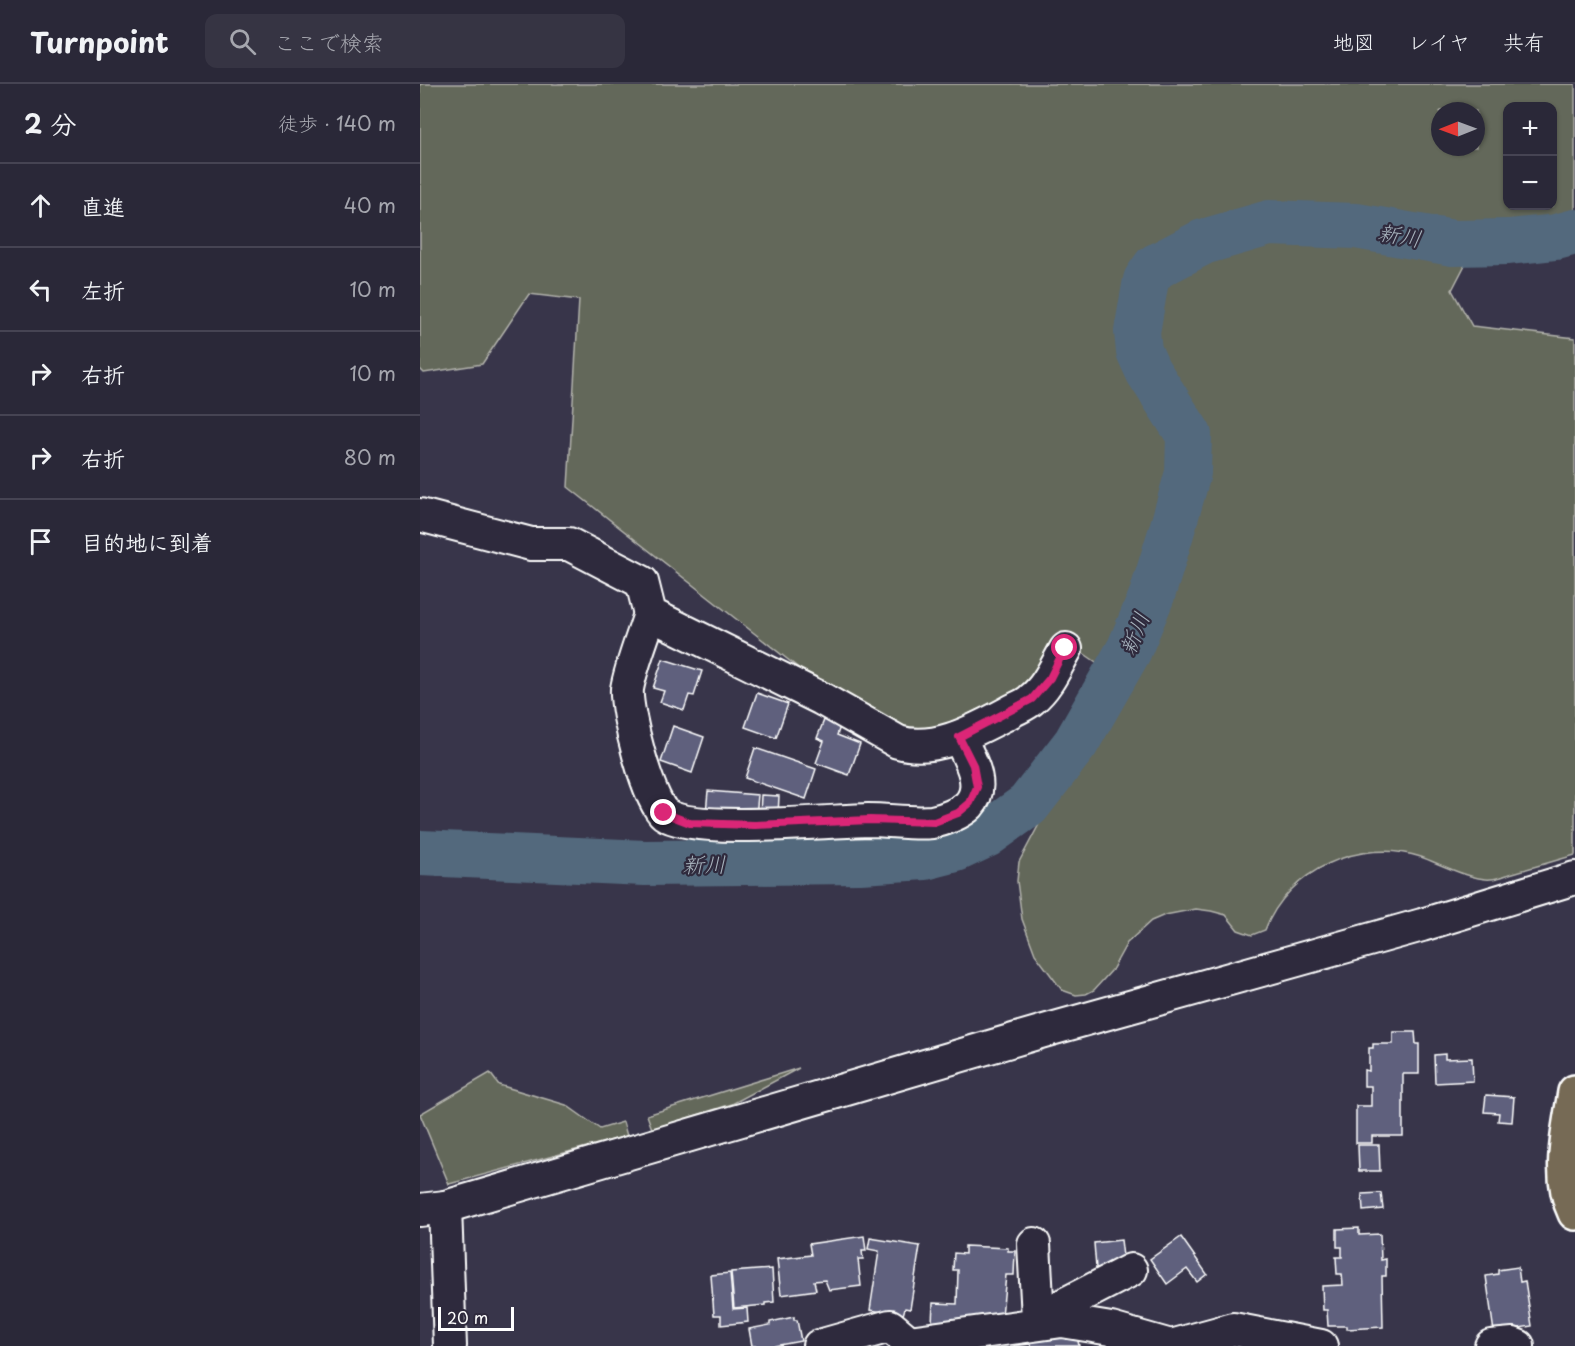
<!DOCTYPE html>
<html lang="ja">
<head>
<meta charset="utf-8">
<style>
  body { margin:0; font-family:"Playpen Sans","Klee One",sans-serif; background:#363443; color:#f1f3f6 }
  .controls { position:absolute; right:18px; top:18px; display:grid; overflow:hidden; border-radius:12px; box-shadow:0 2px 4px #0004 }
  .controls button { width:54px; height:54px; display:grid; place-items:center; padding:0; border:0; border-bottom:2px solid #464453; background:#2a2838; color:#f1f3f6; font:30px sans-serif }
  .compass { position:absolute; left:1011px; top:18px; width:54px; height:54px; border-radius:50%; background:#2a2838; box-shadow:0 2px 4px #0004; rotate:269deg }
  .scale { position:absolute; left:18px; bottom:15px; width:76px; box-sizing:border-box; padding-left:6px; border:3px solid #fff; border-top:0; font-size:16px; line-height:21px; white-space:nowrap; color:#fff; -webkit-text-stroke:4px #2f2a3d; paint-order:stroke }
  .stop { position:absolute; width:18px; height:18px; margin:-14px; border:4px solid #db2777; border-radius:50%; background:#fff }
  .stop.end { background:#db2777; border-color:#fff; box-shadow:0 2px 6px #0008 }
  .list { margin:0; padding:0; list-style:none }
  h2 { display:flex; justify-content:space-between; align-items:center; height:78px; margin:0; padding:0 24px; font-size:26px }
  h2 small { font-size:20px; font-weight:400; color:#a5a6ae }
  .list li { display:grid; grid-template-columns:39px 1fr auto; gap:18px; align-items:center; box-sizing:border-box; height:84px; padding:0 24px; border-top:2px solid #464453 }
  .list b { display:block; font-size:22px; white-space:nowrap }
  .list em { font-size:20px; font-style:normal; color:#a5a6ae }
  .icon { flex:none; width:33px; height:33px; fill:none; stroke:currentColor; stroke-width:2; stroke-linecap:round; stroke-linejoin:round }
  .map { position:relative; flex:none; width:1155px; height:1262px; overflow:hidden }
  header { display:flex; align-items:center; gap:36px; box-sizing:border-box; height:84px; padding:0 30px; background:#2a2838; border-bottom:2px solid #464453 }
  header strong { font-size:28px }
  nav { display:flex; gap:33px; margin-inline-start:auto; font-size:21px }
  .search { width:420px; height:54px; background:#363443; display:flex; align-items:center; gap:15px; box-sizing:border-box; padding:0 21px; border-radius:12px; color:#a5a6ae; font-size:22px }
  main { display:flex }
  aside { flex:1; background:#2a2838 }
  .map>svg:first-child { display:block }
  .green { fill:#64675a; stroke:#b2b3ac; stroke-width:1.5; fill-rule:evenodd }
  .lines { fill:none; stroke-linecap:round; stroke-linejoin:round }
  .river { stroke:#52697d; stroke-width:46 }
  .building { fill:#5e607d; stroke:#fff; stroke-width:1.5 }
  .minor-casing { stroke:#fff; stroke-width:36 }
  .major-casing { stroke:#fff; stroke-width:38 }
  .minor { stroke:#2f2a3d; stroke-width:32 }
  .major { stroke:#766a55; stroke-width:33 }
  .route { stroke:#db2777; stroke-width:8 }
  .labels { text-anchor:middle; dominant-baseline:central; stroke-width:4.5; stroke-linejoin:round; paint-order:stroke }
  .water-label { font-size:22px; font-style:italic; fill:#a8b4be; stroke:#2f2a3d }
</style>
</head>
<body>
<header>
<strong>Turnpoint</strong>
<div class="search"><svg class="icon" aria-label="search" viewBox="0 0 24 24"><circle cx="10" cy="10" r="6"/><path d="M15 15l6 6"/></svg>ここで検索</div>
<nav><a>地図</a><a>レイヤ</a><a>共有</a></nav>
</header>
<main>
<aside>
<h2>2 分<small>徒歩 · 140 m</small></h2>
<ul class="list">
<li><svg class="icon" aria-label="ahead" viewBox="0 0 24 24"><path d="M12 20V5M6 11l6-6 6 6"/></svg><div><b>直進</b></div><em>40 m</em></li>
<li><svg class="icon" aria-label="left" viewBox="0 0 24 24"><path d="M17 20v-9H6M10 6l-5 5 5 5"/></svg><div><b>左折</b></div><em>10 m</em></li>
<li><svg class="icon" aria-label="right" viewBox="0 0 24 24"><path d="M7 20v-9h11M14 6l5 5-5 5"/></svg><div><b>右折</b></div><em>10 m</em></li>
<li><svg class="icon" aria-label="right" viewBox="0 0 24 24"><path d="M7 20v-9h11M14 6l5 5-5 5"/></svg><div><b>右折</b></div><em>80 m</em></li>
<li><svg class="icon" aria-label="arrive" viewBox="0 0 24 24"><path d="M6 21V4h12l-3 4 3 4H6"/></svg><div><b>目的地に到着</b></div></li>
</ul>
</aside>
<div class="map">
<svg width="1155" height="1262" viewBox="0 0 1155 1262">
  <rect width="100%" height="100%" fill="#38354a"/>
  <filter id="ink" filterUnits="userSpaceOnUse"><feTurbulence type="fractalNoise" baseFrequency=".0167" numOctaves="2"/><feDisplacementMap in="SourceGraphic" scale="12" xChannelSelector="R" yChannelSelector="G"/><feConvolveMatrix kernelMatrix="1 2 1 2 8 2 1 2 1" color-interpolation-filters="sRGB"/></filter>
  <g filter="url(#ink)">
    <g class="green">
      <path d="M0,0H1155V140L1063,146L1032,206L1052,242L1155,254V771C1134,777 1114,783 1093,789C1086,791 1078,795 1071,795C1053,797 1018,779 1001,773C940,753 868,786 845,846L832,851L818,846L806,831L791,827L776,825L745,831L731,837L707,859L692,886L674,906L666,910L656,911L642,906L615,870L602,835L597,797L599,778L651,680L679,580L644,556L615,603L544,643L487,653L404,604L148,403L159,216L109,210L62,280L4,289L0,285ZM1088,22H1132V122H1088ZM1020,27H1056V63H1020Z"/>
      <polygon points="379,984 312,1020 232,1045 227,1031"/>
      <polygon points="70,989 79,1001 146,1021 180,1045 203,1038 207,1052 29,1100 0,1030"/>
    </g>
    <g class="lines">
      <polyline class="river" points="0,769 225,779 440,777 505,773 536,765 566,751 608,721 656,659 709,566 732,511 751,449 768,389 769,351 728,287 719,267 717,248 726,196 735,183 783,158 849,139 936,142 1033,159 1089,158 1136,153 1155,148"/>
    </g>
    <g class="building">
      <polygon points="243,575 282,587 274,612 269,611 264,626 240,618 244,607 233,604"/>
      <polygon points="337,609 368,620 356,654 325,643"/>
      <polygon points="406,631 422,637 417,651 440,660 429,691 396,679 404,657 397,654"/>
      <polygon points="253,642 284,653 272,689 241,678"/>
      <polygon points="335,664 396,685 386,715 325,694"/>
      <polygon points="288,707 338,711 336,733 286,729"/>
      <polygon points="341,711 359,712 358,731 340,730"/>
      <polygon points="973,948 995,948 996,960 999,960 999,990 983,990 983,1052 952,1052 952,1059 936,1059 936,1022 951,1022 951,1002 944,1002 944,986 949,987 949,964 953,964 953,960 973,960"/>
      <polygon points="1025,970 1025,975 1052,974 1053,997 1015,999 1014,971"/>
      <polygon points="1066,1011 1094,1013 1092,1038 1078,1037 1079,1029 1064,1028"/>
      <polygon points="938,1061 959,1061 960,1087 939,1087"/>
      <polygon points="961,1109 963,1125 943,1127 942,1110"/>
      <polygon points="939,1144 939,1151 960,1150 961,1176 966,1175 966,1192 962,1192 963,1243 927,1245 927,1242 908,1242 907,1226 903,1226 902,1202 923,1201 922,1190 917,1190 916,1173 922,1173 922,1163 917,1163 917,1145"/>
      <polygon points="444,1152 446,1167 442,1167 443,1175 438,1175 441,1202 409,1206 405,1196 394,1197 396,1206 361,1211 357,1175 391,1171 389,1160"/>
      <polygon points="761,1153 787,1190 777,1198 767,1185 747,1200 730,1175"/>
      <polygon points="450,1154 500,1162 490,1225 485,1224 483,1231 450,1226 459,1167 448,1165"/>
      <polygon points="701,1156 704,1181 676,1184 674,1159"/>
      <polygon points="545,1162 588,1164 588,1167 595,1167 594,1191 586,1191 581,1242 512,1239 513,1219 537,1220 538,1186 533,1186 534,1169 545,1170"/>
      <polygon points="1098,1183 1100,1198 1105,1197 1112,1242 1074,1248 1066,1192 1078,1190 1078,1186"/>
      <polygon points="352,1185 354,1218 345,1219 345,1221 314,1224 311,1188"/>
      <polygon points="310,1189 313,1225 327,1224 328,1238 301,1241 301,1231 294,1231 291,1191"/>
      <polygon points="374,1233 374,1236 377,1236 381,1257 354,1262 332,1262 329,1245 350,1241 350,1238"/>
      <polygon points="656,1246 659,1262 611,1262 611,1260 594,1262 594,1257"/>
    </g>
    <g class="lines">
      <defs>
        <g id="minor">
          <path d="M0,431L111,460H149L222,498L230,530L402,615L478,658C516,669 555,646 588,629C596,624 606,621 612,615C628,602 636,582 646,565"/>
          <path d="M230,530C223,553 211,582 207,605C205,626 228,717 245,730C272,750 409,737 448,736C469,736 492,740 512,738C524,736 541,729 549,721C567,701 548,672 539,653"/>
          <polyline points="25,1123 30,1262"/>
          <polyline points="0,1126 25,1123 624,947 1002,841 1155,794"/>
          <polyline points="614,1160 618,1234"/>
          <polyline points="615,1239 618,1234 711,1186"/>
          <polyline points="489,1258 642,1237 691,1245 751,1262 813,1245 901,1262"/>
          <polyline points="399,1262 470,1242 489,1258 490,1262"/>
          <polyline points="1071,1262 1093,1260 1098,1262"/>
        </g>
        <path id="major" d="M1155,1008C1149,1047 1137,1092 1155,1129"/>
      </defs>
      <use href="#minor" class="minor-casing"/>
      <use href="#major" class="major-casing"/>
      <use href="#minor" class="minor"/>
      <use href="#major" class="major"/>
    </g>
  </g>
  <g class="lines" filter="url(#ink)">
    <polyline class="route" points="244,729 270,739 335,741 450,736 514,738 538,729 550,719 557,703 553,681 539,653 612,615 630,594 645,564"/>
  </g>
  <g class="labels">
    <g class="water-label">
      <text transform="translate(980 150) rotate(10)">新川</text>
      <text transform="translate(713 549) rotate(-68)">新川</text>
      <text transform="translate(284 779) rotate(-1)">新川</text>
    </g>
  </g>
</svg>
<div class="controls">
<button>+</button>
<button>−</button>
</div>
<svg class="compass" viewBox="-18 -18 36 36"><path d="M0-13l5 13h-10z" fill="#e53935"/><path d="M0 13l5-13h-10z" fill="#a5a6ae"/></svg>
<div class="scale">20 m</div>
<div class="stop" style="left:645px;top:564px"></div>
<div class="stop end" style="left:244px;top:729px"></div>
</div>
</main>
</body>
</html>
